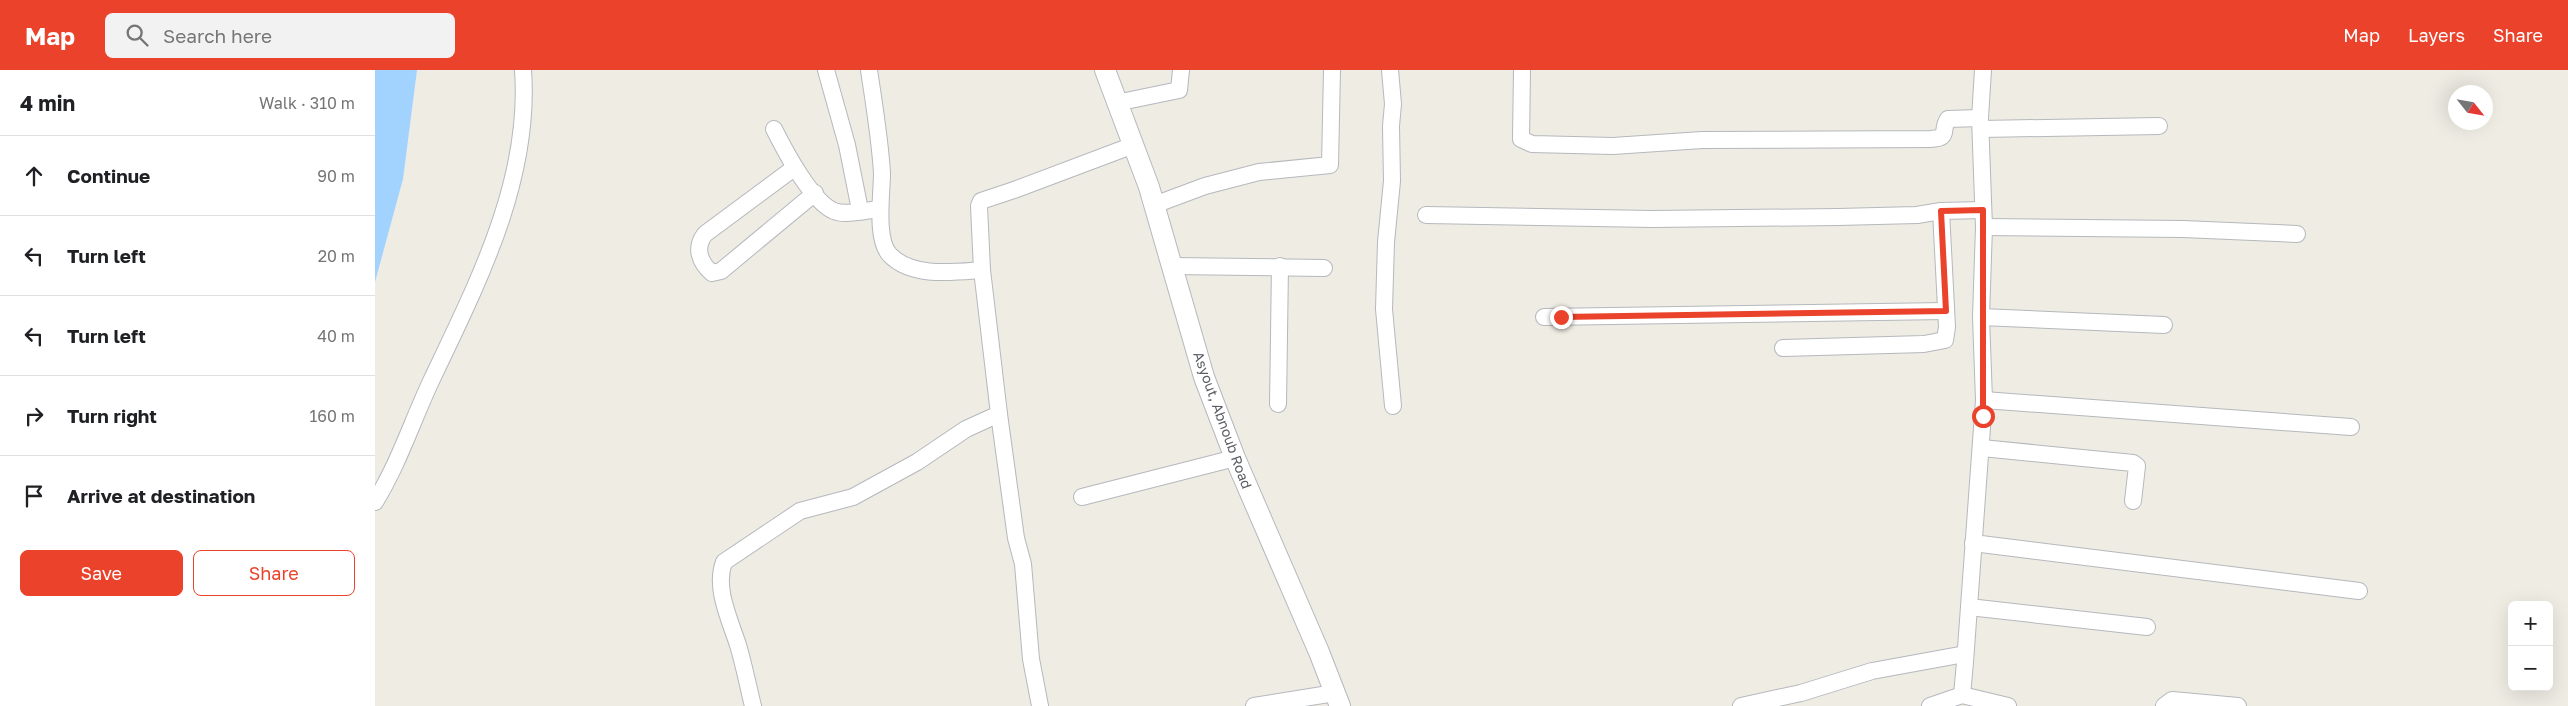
<!DOCTYPE html>
<html lang="en">
<head>
<meta charset="utf-8">
<style>
  body { margin:0; font-family:"Golos Text",sans-serif; background:#f2f2f2; color:#202124 }
  .controls { position:absolute; right:15px; bottom:15px; display:grid; overflow:hidden; border-radius:8px; box-shadow:0 5px 20px #0002 }
  .controls button { width:45px; height:45px; display:grid; place-items:center; padding:0; border:0; border-bottom:1px solid #e0e0e0; background:#fff; color:#202124; font:25px sans-serif }
  .compass { position:absolute; left:2073px; top:15px; width:45px; height:45px; border-radius:50%; background:#fff; box-shadow:0 5px 20px #0002; rotate:121deg }
  .stop { position:absolute; width:15px; height:15px; margin:-11px; border:4px solid #eb422b; border-radius:50%; background:#fff }
  .stop.end { background:#eb422b; border-color:#fff; box-shadow:0 1px 5px #0008 }
  .list { margin:0; padding:0; list-style:none }
  h2 { display:flex; justify-content:space-between; align-items:center; height:65px; margin:0; padding:0 20px; font-size:21px }
  h2 small { font-size:16px; font-weight:400; color:#757577 }
  .list li { display:grid; grid-template-columns:32px 1fr auto; gap:15px; align-items:center; box-sizing:border-box; height:80px; padding:0 20px; border-top:1px solid #e0e0e0 }
  .list b { display:block; font-size:19px; white-space:nowrap }
  .list em { font-size:16px; font-style:normal; color:#757577 }
  .actions { display:flex; gap:10px; padding:15px 20px }
  .actions a { flex:1; padding:11px 0; border:1px solid #eb422b; border-radius:8px; text-align:center; font-size:18px; color:#eb422b }
  .actions .main { background:#eb422b; color:#fff }
  .icon { flex:none; width:28px; height:28px; fill:none; stroke:currentColor; stroke-width:2; stroke-linecap:round; stroke-linejoin:round }
  .map { position:relative; flex:none; width:2193px; height:636px; overflow:hidden }
  header { display:flex; align-items:center; gap:30px; box-sizing:border-box; height:70px; padding:0 25px; background:#eb422b; color:#fff }
  header strong { font-size:24px }
  nav { display:flex; gap:28px; margin-inline-start:auto; font-size:18px }
  .search { width:350px; height:45px; background:#f2f2f2; display:flex; align-items:center; gap:12px; box-sizing:border-box; padding:0 18px; border-radius:8px; color:#757577; font-size:19px }
  main { display:flex }
  aside { flex:1; background:#fff }
  .map>svg:first-child { display:block }
  .water { fill:#a2d3ff }
  .lines { fill:none; stroke-linecap:round; stroke-linejoin:round }
  .minor-casing { stroke:#b5b8bd; stroke-width:18 }
  .tertiary-casing { stroke:#b5b8bd; stroke-width:22 }
  .minor { stroke:#fff; stroke-width:16 }
  .tertiary { stroke:#fff; stroke-width:20 }
  .route { stroke:#eb422b; stroke-width:6 }
  .labels { text-anchor:middle; dominant-baseline:central; stroke-width:4; stroke-linejoin:round; paint-order:stroke }
  .street-label { font-size:14px; fill:#5b5e64; stroke:#fff }
</style>
</head>
<body>
<header>
<strong>Map</strong>
<div class="search"><svg class="icon" aria-label="search" viewBox="0 0 24 24"><circle cx="10" cy="10" r="6"/><path d="M15 15l6 6"/></svg>Search here</div>
<nav><a>Map</a><a>Layers</a><a>Share</a></nav>
</header>
<main>
<aside>
<h2>4 min<small>Walk · 310 m</small></h2>
<ul class="list">
<li><svg class="icon" aria-label="ahead" viewBox="0 0 24 24"><path d="M12 20V5M6 11l6-6 6 6"/></svg><div><b>Continue</b></div><em>90 m</em></li>
<li><svg class="icon" aria-label="left" viewBox="0 0 24 24"><path d="M17 20v-9H6M10 6l-5 5 5 5"/></svg><div><b>Turn left</b></div><em>20 m</em></li>
<li><svg class="icon" aria-label="left" viewBox="0 0 24 24"><path d="M17 20v-9H6M10 6l-5 5 5 5"/></svg><div><b>Turn left</b></div><em>40 m</em></li>
<li><svg class="icon" aria-label="right" viewBox="0 0 24 24"><path d="M7 20v-9h11M14 6l5 5-5 5"/></svg><div><b>Turn right</b></div><em>160 m</em></li>
<li><svg class="icon" aria-label="arrive" viewBox="0 0 24 24"><path d="M6 21V4h12l-3 4 3 4H6"/></svg><div><b>Arrive at destination</b></div></li>
</ul>
<div class="actions"><a class="main">Save</a><a>Share</a></div>
</aside>
<div class="map">
<svg width="2193" height="636" viewBox="0 0 2193 636">
  <rect width="100%" height="100%" fill="#eeece3"/>
  <polygon class="water" points="0,0 42,0 28,109 0,212"/>
  <g class="lines">
    <defs>
      <g id="minor">
        <polyline points="451,0 472,75 485,140"/>
        <path d="M494,0C499,34 505,69 507,103C507,123 500,170 515,185C537,208 579,202 607,200"/>
        <polyline points="1015,0 1018,34 1016,56 1017,111 1011,172 1009,239 1018,336"/>
        <path d="M1147,0L1146,69L1157,74L1238,76L1327,70L1555,69C1576,68 1565,61 1573,49L1605,48"/>
        <polyline points="741,33 804,20 806,0"/>
        <path d="M399,59C410,81 437,132 459,141C471,146 492,140 505,139"/>
        <polyline points="1606,59 1784,56"/>
        <path d="M419,98L330,164C319,178 325,193 337,203L346,201L440,123"/>
        <polyline points="779,135 830,116 884,102 955,95 957,0"/>
        <polyline points="1051,145 1277,149 1463,147 1542,145 1566,141 1608,140"/>
        <polyline points="1609,157 1808,159 1922,164"/>
        <polyline points="798,196 949,198"/>
        <polyline points="1169,247 1571,241"/>
        <polyline points="1606,247 1789,255"/>
        <polyline points="1408,278 1549,274 1570,270 1572,257 1566,141"/>
        <polyline points="1609,330 1976,357"/>
        <polyline points="903,334 905,196"/>
        <polyline points="1607,378 1758,393 1762,396 1758,431"/>
        <polyline points="707,427 860,388"/>
        <path d="M0,432C24,393 38,349 57,309C103,212 156,110 148,0"/>
        <polyline points="1598,473 1984,521"/>
        <polyline points="1594,537 1772,557"/>
        <polyline points="1587,625 1633,636"/>
        <path d="M378,636C373,616 369,595 363,575C355,550 339,518 349,492L425,441L478,427L542,392L591,359L624,344"/>
        <polyline points="665,636 656,589 648,494 641,468 624,344 607,200 604,136 606,131 639,120 756,76"/>
        <polyline points="879,636 960,623"/>
        <polyline points="1366,636 1426,623 1497,601 1590,584"/>
        <polyline points="1555,636 1587,625 1590,592 1609,330 1606,247 1609,157 1605,48 1608,0"/>
        <polyline points="1789,636 1797,630 1863,636"/>
      </g>
      <polyline id="tertiary" points="730,0 774,117 829,307 860,388 944,582 965,636"/>
    </defs>
    <use href="#minor" class="minor-casing"/>
    <use href="#tertiary" class="tertiary-casing"/>
    <use href="#minor" class="minor"/>
    <use href="#tertiary" class="tertiary"/>
  </g>
  <g class="lines">
    <polyline class="route" points="1186,247 1571,241 1566,141 1608,140 1608,346"/>
  </g>
  <g class="labels">
    <g class="street-label">
      <text transform="translate(848 350) rotate(70)">Asyout, Abnoub Road</text>
    </g>
  </g>
</svg>
<div class="controls">
<button>+</button>
<button>−</button>
</div>
<svg class="compass" viewBox="-18 -18 36 36"><path d="M0-13l5 13h-10z" fill="#e53935"/><path d="M0 13l5-13h-10z" fill="#757577"/></svg>
<div class="stop" style="left:1608px;top:346px"></div>
<div class="stop end" style="left:1186px;top:247px"></div>
</div>
</main>
</body>
</html>
